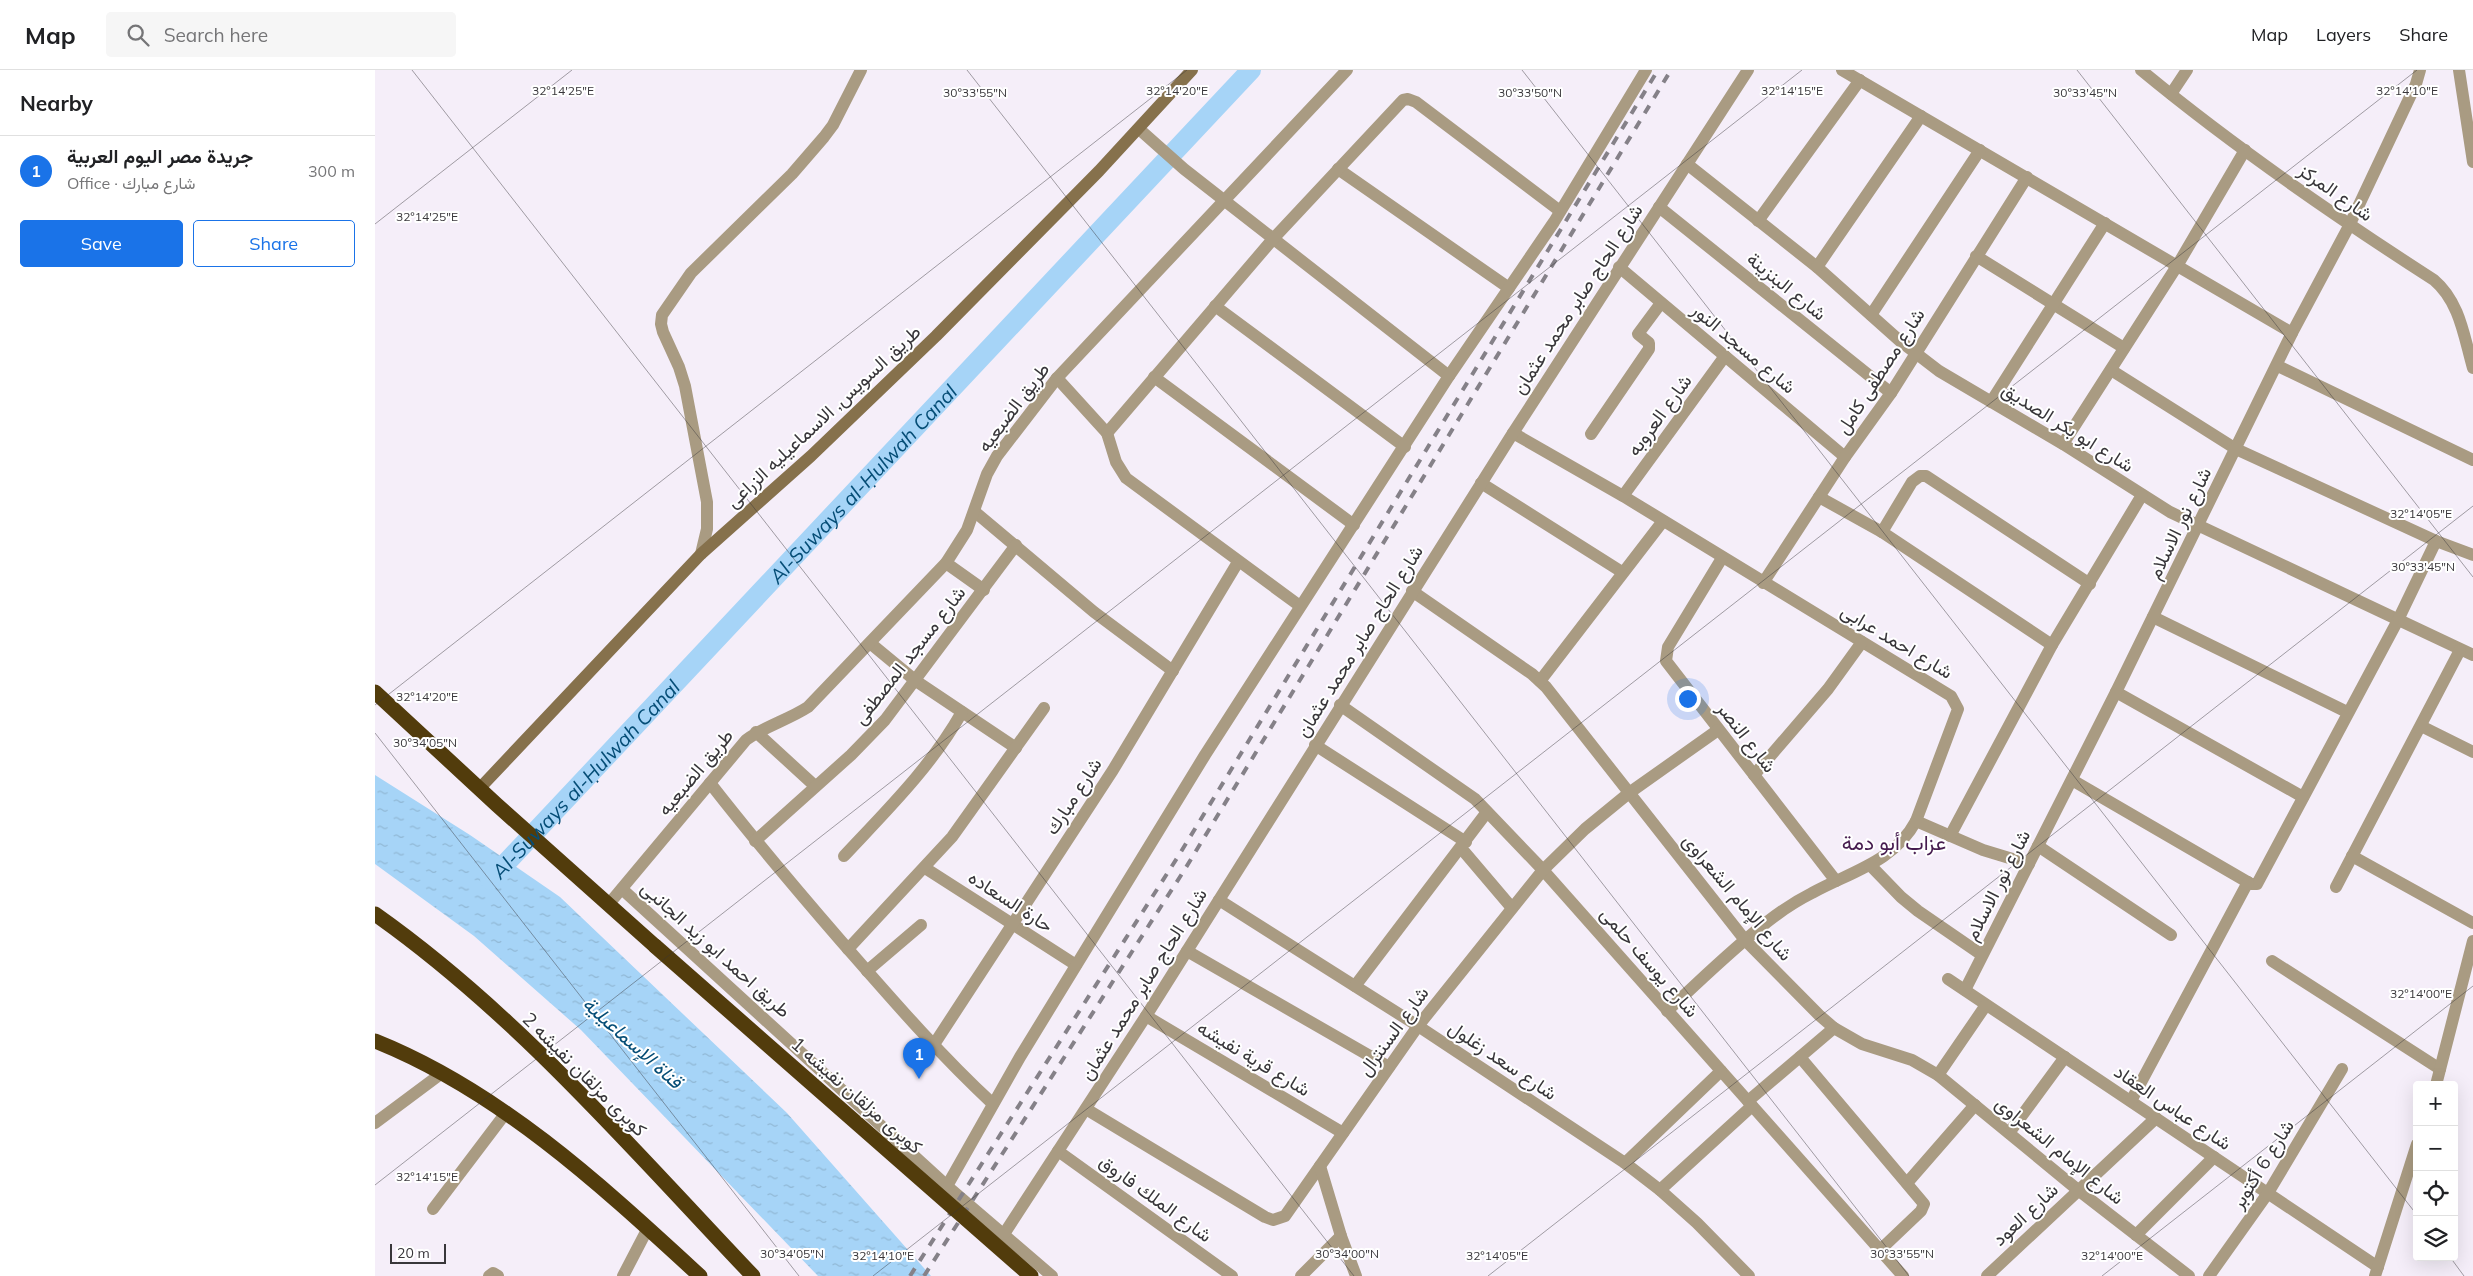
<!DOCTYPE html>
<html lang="en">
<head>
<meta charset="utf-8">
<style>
  body { margin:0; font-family:Mulish,Vazirmatn,sans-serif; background:#f6f6f6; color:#202124 }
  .controls { position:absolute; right:15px; bottom:15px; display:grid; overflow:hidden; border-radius:5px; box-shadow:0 5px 20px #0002 }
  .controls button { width:45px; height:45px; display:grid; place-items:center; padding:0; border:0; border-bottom:1px solid #e0e0e0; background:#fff; color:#202124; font:25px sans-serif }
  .scale { position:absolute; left:15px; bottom:12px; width:56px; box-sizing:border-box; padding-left:5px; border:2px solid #38363a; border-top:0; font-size:14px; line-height:18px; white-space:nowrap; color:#38363a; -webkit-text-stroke:4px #fff; paint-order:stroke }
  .you { position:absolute; left:1312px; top:628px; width:18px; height:18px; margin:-12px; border:4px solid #fff; border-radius:50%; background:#1a73e8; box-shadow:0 0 0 8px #1a73e833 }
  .badge { display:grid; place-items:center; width:32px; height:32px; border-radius:50%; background:#1a73e8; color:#fff; font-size:16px; font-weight:700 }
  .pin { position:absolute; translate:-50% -41px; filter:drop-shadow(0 1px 2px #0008) }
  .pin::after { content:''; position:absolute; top:26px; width:18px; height:15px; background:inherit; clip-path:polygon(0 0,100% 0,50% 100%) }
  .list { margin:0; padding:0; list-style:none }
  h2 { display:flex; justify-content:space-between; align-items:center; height:65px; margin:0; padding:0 20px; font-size:21px }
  h2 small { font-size:16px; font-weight:400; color:#757577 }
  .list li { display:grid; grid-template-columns:32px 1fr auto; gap:15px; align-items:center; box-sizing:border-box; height:70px; padding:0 20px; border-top:1px solid #e0e0e0 }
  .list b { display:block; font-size:19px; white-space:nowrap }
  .list p { margin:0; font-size:16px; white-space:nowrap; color:#757577 }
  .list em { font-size:16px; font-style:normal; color:#757577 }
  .actions { display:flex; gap:10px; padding:15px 20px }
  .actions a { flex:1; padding:11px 0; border:1px solid #1a73e8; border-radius:5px; text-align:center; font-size:18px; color:#1a73e8 }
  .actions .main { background:#1a73e8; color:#fff }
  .icon { flex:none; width:28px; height:28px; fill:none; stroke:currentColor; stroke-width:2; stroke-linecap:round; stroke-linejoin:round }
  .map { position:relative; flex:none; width:2098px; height:1206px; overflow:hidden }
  header { display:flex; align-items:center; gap:30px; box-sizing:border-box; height:70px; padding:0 25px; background:#fff; border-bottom:1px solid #e0e0e0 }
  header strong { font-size:24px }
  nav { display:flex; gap:28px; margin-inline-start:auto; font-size:18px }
  .search { width:350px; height:45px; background:#f6f6f6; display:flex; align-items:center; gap:12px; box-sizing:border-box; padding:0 18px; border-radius:5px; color:#757577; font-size:19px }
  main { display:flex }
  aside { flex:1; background:#fff }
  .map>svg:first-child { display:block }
  .water { fill:url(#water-ripples) }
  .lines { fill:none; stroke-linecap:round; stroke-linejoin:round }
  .canal { stroke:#a6d4f7; stroke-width:20 }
  .street { stroke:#a99b82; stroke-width:12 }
  .secondary { stroke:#86714c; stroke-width:12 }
  .highway { stroke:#523c0c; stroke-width:15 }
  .rail { stroke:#858188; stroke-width:4; stroke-dasharray:9 9; stroke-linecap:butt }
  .highway-bridge { stroke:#523c0c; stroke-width:15 }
  .ticks { fill:none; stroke:#38363a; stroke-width:1; stroke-opacity:0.45 }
  .labels { text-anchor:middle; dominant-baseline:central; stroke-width:4; stroke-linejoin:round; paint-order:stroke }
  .street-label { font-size:19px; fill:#38363a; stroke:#fff }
  .water-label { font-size:20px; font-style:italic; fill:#054d76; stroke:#fff }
  .quarter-label { font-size:21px; fill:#461c4f; stroke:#fff }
  .ticks-label { font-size:12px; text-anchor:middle; fill:#38363a; stroke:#fff; stroke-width:4; stroke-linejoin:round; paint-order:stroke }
</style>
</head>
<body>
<header>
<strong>Map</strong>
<div class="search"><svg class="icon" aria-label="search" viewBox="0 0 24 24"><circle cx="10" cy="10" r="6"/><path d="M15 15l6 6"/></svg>Search here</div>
<nav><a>Map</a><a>Layers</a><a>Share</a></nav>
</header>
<main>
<aside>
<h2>Nearby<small></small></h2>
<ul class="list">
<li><span class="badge">1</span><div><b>جريدة مصر اليوم العربية</b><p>Office · شارع مبارك</p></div><em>300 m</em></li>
</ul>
<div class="actions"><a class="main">Save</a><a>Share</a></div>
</aside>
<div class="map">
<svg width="2098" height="1206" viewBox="0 0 2098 1206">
  <defs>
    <pattern id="water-ripples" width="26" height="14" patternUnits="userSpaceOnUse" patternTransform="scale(1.25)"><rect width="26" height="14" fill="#a6d4f7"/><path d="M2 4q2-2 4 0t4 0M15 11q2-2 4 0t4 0" fill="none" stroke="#90b7d4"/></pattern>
  </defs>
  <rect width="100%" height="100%" fill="#f5eef9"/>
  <polygon class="water" points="0,705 95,765 185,827 412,1043 556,1206 443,1206 206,960 99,866 0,794"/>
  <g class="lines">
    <path class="canal" id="s1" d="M115,810L876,0"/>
    <g class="street">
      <polyline points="1467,0 1917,263"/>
      <path d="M1766,0C1859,77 1958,145 2059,210C2085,232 2089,267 2098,298"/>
      <polyline points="2084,0 2098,92"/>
      <polyline points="1796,24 1812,0"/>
      <polyline points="764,59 809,99 1074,306"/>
      <polyline points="1312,94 1442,197 1525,271 1564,301 1688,374 1795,442 2098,585"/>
      <polyline points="963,99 1134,218"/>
      <polyline points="1284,137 1516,323"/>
      <polyline points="1383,151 1485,10"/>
      <polyline points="1601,186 1749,278"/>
      <polyline points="1244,197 1470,387"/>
      <polyline points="1442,197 1546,46"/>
      <polyline points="840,236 1030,377"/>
      <polyline points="1496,245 1605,80"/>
      <polyline points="1903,296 2098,390"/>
      <polyline points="1736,300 1861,379 2061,471 2098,485"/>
      <polyline points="779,307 979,455"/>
      <polyline points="682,308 732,363 741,392 751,408 925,536"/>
      <polyline points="1616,332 1730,153"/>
      <polyline points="732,363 898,169 1028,30 1033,29 1041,32 1185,141"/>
      <path d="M1138,363L1248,426L1576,626L1583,639L1541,751C1519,792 1475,802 1437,823C1421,831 1406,841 1392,852C1357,879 1325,911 1292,941"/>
      <polyline points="1216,364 1274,279 1274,273 1263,264 1286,233"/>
      <polyline points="1688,374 1802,196 1870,80"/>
      <polyline points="1106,413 1247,502"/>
      <polyline points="1248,426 1350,286"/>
      <polyline points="1444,427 1507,462 1677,575"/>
      <polyline points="600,442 719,542 798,601"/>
      <polyline points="1507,462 1537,412 1545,406 1551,406 1715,514"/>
      <polyline points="326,484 332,459 332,432 310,316 304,297 288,262 286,254 287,245 316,203 417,104 449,67 458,55 486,0"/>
      <polyline points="1347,488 1293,577 1291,591 1461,811"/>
      <polyline points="571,493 609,520"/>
      <polyline points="1388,513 1470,387 1516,323 1652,107"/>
      <polyline points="1037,521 1157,604 1171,617 1370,870 1444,945 1459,958 1487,974 1537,990 1563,1005 1703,1120 1814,1206"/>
      <polyline points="1778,547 1972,642"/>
      <polyline points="495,573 541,611 641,678"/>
      <polyline points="1165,611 1288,451"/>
      <polyline points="1741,622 1928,727"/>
      <polyline points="965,635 1100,729 1168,800 1528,1206"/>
      <polyline points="2046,656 2098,682"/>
      <polyline points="381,662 440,716"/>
      <polyline points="940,675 1091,772"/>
      <polyline points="1379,705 1453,619 1487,572"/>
      <polyline points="1697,710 1876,814 1882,814 2023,550 2061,471"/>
      <path d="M335,713C377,767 421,819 466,871C515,927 563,983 618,1034"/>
      <polyline points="1541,751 1608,780 1654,794"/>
      <polyline points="1575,766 1677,575 1767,425"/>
      <polyline points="380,771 476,685 510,650 641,475"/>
      <polyline points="1663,776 1796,865"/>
      <polyline points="1086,778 1137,838"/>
      <path d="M469,786C512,740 556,697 587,642"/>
      <polyline points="1977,786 2098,853"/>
      <polyline points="1495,795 1526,827 1543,841 1607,885"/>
      <polyline points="550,798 701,895"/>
      <polyline points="1961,817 2085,580"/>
      <polyline points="247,819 572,1116 677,1206"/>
      <polyline points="844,830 1043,956 1250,1093 1285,1120 1322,1153 1374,1206"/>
      <path d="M233,835L371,670C390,656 413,650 433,637L571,493L592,460L612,404L622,386L682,308L972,0"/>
      <polyline points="473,879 577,767 669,638"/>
      <polyline points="812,881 1014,997"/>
      <polyline points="1897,891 2065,999"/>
      <polyline points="492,901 546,855"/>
      <polyline points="1573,909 2003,1197"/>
      <polyline points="980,916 1112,742"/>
      <polyline points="1590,920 1741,622 1917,263 1974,156 2041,14 2045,0"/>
      <polyline points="771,946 968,1063"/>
      <polyline points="558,976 738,700 863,492"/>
      <polyline points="1425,987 1549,1134 1546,1141 1505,1180"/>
      <polyline points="1563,1005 1611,935"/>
      <polyline points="2061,1015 2098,871"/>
      <polyline points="1373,1031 1459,958"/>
      <polyline points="1756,1031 1873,812"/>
      <polyline points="711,1039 890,1147 898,1150 910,1146 1043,956 1168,800 1210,759 1254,723 1343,660"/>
      <polyline points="0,1053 67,1003"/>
      <polyline points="1634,1063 1690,987"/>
      <polyline points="683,1081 857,1206"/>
      <polyline points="1250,1093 1346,1001"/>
      <polyline points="945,1096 966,1166 981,1206"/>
      <polyline points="1532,1113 1600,1035"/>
      <polyline points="572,1116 645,987 830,685 1074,306 1179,152 1271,0"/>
      <polyline points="1285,1120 1377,1036"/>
      <polyline points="58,1139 130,1044"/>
      <polyline points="629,1164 771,946 1138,363 1373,0"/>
      <polyline points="1761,1165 1839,1087"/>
      <polyline points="114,1206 118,1203 123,1206"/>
      <polyline points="248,1206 273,1158"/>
      <polyline points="926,1206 966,1166"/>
      <polyline points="1612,1206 1781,1048"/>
      <polyline points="1834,1206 1893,1123 1967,999"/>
      <polyline points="2000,1206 2042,1074"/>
    </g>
    <polyline class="secondary" points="105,718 326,484 436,386 561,266 724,101 817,0"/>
    <g class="highway">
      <polyline points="0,622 122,735 280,876"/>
      <path d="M0,844C143,945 258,1080 378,1206"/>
      <path d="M0,971C125,1021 227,1116 325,1206"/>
    </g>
    <g class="rail">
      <polyline points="535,1206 804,785 1283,0"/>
      <polyline points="549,1206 810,799 1296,0"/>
    </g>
    <polyline class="highway-bridge" points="280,876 656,1206"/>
  </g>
  <path class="ticks" d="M37,0L979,1206M592,0L1534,1206M1147,0L2042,1145M1702,0L2098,507M0,154L197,0M0,635L812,0M0,663L424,1206M0,1115L1427,0M2075,1187L2089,1206M498,1206L2042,0M1113,1206L2098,436M1727,1206L2098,916"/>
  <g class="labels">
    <g class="street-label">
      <text transform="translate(1961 122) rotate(35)">شارع المركز</text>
      <text transform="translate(1412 216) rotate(39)">شارع البنزينة</text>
      <text transform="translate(1202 229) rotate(-57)">شارع الحاج صابر محمد عثمان</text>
      <text transform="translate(1369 278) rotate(40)">شارع مسجد النور</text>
      <text transform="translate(1505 301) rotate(-57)">شارع مصطفى كامل</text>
      <text transform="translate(638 337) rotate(-53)">طريق الضبعيه</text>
      <text transform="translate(1284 345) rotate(-54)">شارع العروبه</text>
      <text transform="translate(448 346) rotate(-43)">طريق السويس, الاسماعيليه الزراعى</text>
      <text transform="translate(1693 357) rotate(32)">شارع ابو بكر الصديق</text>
      <text transform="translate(1804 453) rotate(-64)">شارع نور الاسلام</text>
      <text transform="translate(984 571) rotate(-58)">شارع الحاج صابر محمد عثمان</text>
      <text transform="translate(1522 571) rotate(31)">شارع احمد عرابى</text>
      <text transform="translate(534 585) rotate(-52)">شارع مسجد المصطفى</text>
      <text transform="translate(1372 667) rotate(52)">شارع النصر</text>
      <text transform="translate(320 702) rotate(-50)">طريق الضبعيه</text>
      <text transform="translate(698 726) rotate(-57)">شارع مبارك</text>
      <text transform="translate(1622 815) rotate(-63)">شارع نور الاسلام</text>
      <text transform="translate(1363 827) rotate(50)">شارع الإمام الشعراوى</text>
      <text transform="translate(636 831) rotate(33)">حارة السعاده</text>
      <text transform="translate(341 879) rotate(42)">طريق احمد ابو زيد الجانبى</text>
      <text transform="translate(1275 892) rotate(49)">شارع يوسف حلمى</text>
      <text transform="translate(768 914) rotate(-58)">شارع الحاج صابر محمد عثمان</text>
      <text transform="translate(1018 961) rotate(-54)">شارع السنترال</text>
      <text transform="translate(879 988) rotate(31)">شارع قرية نفيشه</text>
      <text transform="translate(1128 990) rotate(34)">شارع سعد زغلول</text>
      <text transform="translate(210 1004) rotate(45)">كوبرى مزلقان نفيشه 2</text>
      <text transform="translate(482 1025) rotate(41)">كوبرى مزلقان نفيشه 1</text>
      <text transform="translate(1798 1037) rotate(34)">شارع عباس العقاد</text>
      <text transform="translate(1685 1080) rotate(39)">شارع الإمام الشعراوى</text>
      <text transform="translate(1887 1094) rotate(-58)">شارع 6 أكتوبر</text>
      <text transform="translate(781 1128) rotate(36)">شارع الملك فاروق</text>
      <text transform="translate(1650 1144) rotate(-43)">شارع العود</text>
    </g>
    <g class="water-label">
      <text stroke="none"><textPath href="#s1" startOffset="544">Al-Suways al-Ḥulwah Canal</textPath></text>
      <text stroke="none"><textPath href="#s1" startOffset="139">Al-Suways al-Ḥulwah Canal</textPath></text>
      <text transform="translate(258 972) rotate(42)">قناة الإسماعيلية</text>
    </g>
    <g class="quarter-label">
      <text x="1519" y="772">عزاب أبو دمة</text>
    </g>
  </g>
  <g class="ticks-label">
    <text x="188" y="25">32°14'25"E</text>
    <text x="802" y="25">32°14'20"E</text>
    <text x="2032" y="25">32°14'10"E</text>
    <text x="1417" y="25">32°14'15"E</text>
    <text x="600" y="27">30°33'55"N</text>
    <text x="1155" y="27">30°33'50"N</text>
    <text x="1710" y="27">30°33'45"N</text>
    <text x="52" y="151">32°14'25"E</text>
    <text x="2046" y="448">32°14'05"E</text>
    <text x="2048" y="501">30°33'45"N</text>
    <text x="52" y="631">32°14'20"E</text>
    <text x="50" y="677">30°34'05"N</text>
    <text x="2046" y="928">32°14'00"E</text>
    <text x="52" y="1111">32°14'15"E</text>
    <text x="417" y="1188">30°34'05"N</text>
    <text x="972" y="1188">30°34'00"N</text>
    <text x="1527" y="1188">30°33'55"N</text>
    <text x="508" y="1190">32°14'10"E</text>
    <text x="1122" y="1190">32°14'05"E</text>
    <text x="1737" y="1190">32°14'00"E</text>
  </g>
</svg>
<div class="controls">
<button>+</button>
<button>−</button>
<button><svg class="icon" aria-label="locate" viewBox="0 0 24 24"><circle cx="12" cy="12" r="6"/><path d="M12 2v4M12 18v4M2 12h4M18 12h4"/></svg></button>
<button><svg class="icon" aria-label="layers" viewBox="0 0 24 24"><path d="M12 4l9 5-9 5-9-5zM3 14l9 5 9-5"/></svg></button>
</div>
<div class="scale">20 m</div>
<div class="you"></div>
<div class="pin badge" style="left:544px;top:1009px">1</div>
</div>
</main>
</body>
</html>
